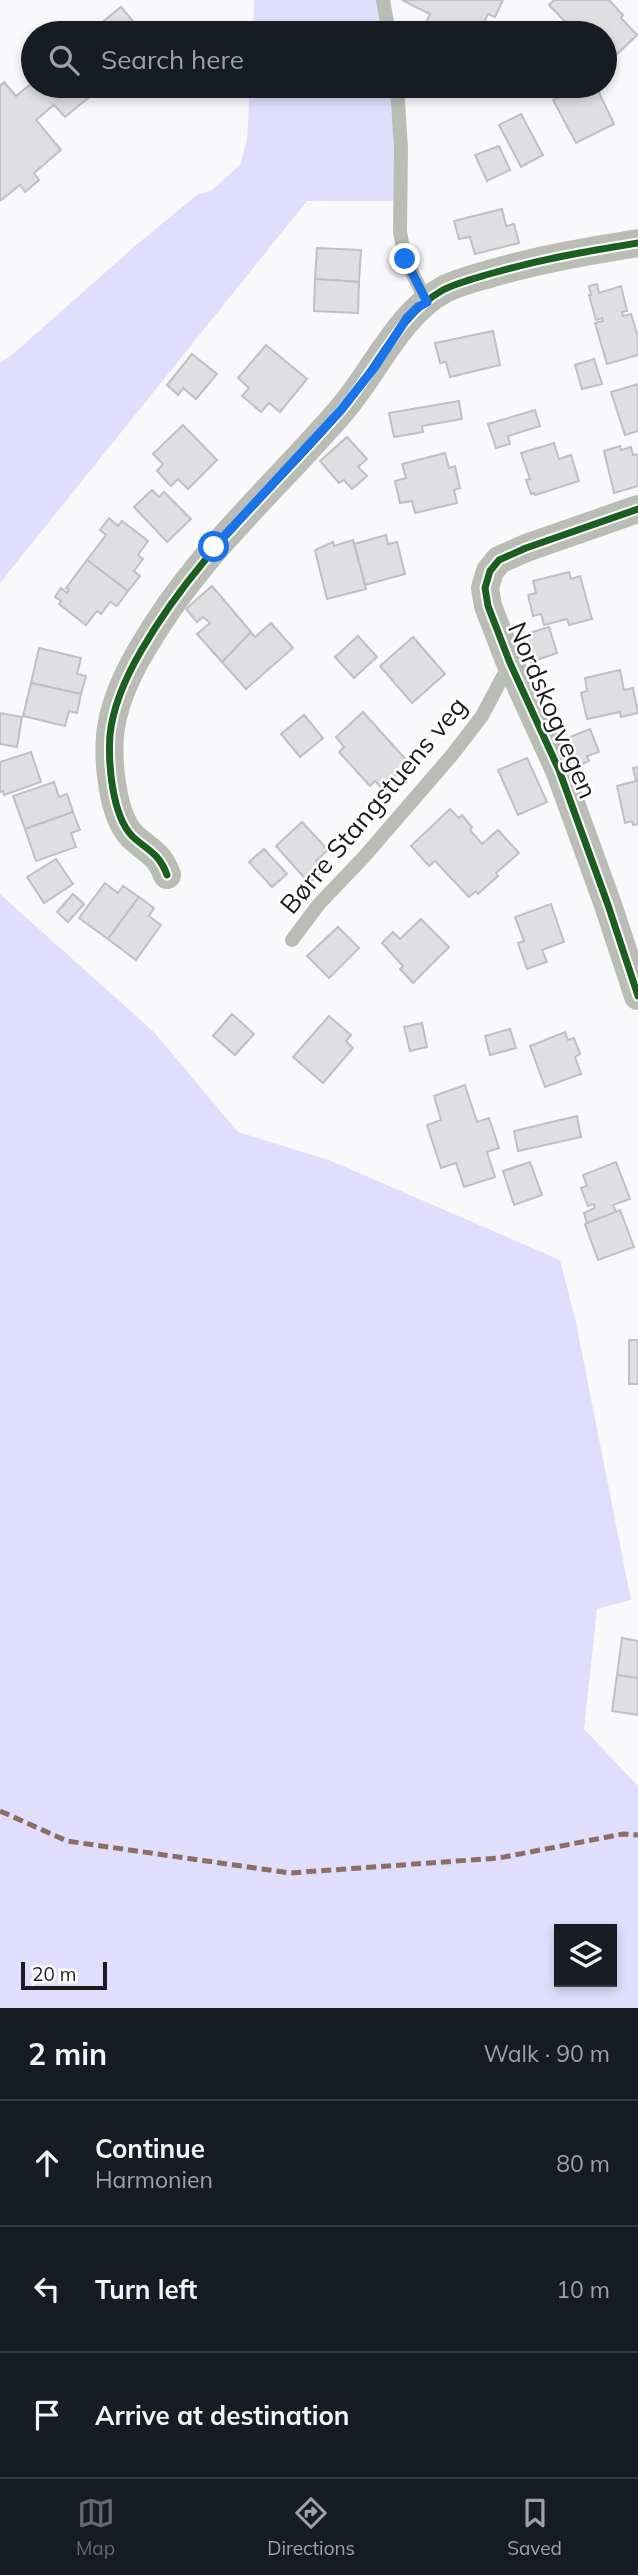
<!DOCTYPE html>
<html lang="en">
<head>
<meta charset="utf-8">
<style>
  body { margin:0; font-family:Mulish,sans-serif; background:#20242c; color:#f1f3f6 }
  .controls { position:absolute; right:21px; bottom:21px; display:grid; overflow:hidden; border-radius:0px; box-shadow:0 4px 10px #0003 }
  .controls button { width:63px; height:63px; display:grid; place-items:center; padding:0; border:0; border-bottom:2px solid #363941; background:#171b24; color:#f1f3f6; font:35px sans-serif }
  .scale { position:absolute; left:21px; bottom:18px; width:86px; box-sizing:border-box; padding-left:7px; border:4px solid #1c1b20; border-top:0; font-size:19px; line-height:24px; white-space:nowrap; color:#1c1b20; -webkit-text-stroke:5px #fff; paint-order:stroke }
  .stop { position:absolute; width:21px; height:21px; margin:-16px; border:5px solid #1a73e8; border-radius:50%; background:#fff }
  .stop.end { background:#1a73e8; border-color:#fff; box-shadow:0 2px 7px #0008 }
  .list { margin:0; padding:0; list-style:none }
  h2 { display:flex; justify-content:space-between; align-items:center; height:91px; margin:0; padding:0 28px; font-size:30px }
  h2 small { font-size:23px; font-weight:400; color:#9ea1a6 }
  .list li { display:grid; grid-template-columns:46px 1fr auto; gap:21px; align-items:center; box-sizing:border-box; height:126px; padding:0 28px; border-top:2px solid #363941 }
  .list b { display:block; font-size:26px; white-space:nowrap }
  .list p { margin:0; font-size:23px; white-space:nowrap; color:#9ea1a6 }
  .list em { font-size:23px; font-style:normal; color:#9ea1a6 }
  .icon { flex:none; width:38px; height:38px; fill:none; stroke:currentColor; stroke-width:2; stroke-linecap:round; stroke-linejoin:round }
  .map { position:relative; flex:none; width:638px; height:2008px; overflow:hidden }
  .search { position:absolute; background:#171b24; box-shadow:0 4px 10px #0003; left:21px; right:21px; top:21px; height:77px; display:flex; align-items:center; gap:18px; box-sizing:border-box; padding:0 24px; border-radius:38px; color:#9ea1a6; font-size:26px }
  .sheet { height:469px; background:#171b24 }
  nav { display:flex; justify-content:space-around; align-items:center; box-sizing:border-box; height:98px; border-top:2px solid #363941; background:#171b24; font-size:19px; color:#9ea1a6 }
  nav a { display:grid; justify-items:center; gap:4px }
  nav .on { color:#69696d }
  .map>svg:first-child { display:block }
  .green { fill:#e1defd; fill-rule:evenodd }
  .building { fill:#dfdfe2; stroke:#c0bfc3; stroke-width:2 }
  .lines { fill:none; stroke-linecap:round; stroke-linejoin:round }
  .service { stroke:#b9bdb6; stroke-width:14 }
  .minor { stroke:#b9bdb6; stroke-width:28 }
  .quiet { stroke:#8d6e63; stroke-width:5; stroke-dasharray:10 5; stroke-linecap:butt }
  .cycleway-casing { stroke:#fff; stroke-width:11 }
  .cycleway { stroke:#1b5e20; stroke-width:7 }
  .route { stroke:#1a73e8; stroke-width:9 }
  .labels { text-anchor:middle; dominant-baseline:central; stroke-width:5; stroke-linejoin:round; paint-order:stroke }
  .street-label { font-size:26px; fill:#1c1b20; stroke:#fff }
</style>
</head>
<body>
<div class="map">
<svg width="638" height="2008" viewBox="0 0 638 2008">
  <rect width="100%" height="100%" fill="#f9f9fc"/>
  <g class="green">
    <polygon points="254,0 386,0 391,33 253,33"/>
    <polygon points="250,86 394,86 402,201 307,201 0,583 0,363 13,354 135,246 198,194 211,191 240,165 247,139"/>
    <path d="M0,894L154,1032L238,1132L329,1160L560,1260L575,1318L631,1600L597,1609L584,1729L638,1786V2008H0ZM612,1929V1982H559V1929Z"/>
  </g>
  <g class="building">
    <polygon points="402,0 503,0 495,17 488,14 479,33 471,33 449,23 442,33 425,25 430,14"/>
    <polygon points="554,0 609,0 623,15 621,18 637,35 609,62 605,58 605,33 576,33 549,5"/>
    <polygon points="121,7 143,33 89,33"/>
    <polygon points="4,82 16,96 33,82 33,86 103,86 65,117 54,105 36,120 61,150 34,173 39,180 25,192 20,185 0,201 0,86"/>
    <polygon points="581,86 596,86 614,124 576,143 553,100"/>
    <polygon points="521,114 543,155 521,167 499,125"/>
    <polygon points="499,146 510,170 487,181 475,155"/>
    <polygon points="502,209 506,226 514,224 519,243 475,254 470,237 459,239 454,221"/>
    <polygon points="317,248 361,250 359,282 315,279"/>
    <polygon points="315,279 359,282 358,313 314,311"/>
    <polygon points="597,284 599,293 621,286 627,311 622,312 623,316 631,314 638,337 638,355 607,364 595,323 603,321 602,318 596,320 589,295 591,295 589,286"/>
    <polygon points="493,331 500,365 450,377 446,362 440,363 435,343"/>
    <polygon points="266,345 307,379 280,412 269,403 261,412 242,396 249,388 238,378"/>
    <polygon points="192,354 217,374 196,399 183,388 178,395 167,385"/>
    <polygon points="594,359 602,384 582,389 575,365"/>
    <polygon points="638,384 638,431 625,435 611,392"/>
    <polygon points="459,401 462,419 422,426 423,432 394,437 389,413"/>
    <polygon points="535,410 540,426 508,436 510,444 496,448 488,424"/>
    <polygon points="183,425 217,460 188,489 178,479 171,486 157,471 163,464 153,454"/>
    <polygon points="347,437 367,459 358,467 367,476 352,489 344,480 339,483 320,461"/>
    <polygon points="554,443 559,459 571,455 579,481 535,495 534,493 531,494 526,480 530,479 521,453"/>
    <polygon points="620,446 621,450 631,447 633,455 638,454 638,486 614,493 604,451"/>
    <polygon points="445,453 449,468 455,466 460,488 454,490 457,503 415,513 412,501 400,503 395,481 406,478 402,464"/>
    <polygon points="152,490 159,497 164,492 191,519 167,542 134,507"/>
    <polygon points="109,518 118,526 122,521 148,541 138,555 143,559 134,571 140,576 128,591 87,560 106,535 100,530"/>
    <polygon points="386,535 388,544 397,542 405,574 365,585 354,544"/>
    <polygon points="353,540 366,589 327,599 315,550 333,542 334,546"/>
    <polygon points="87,560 128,591 117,606 110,602 101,614 97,611 86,625 59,604 61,601 55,597 61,588 67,593 69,590 66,588"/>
    <polygon points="569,572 571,579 580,576 592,619 569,625 567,619 544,625 541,614 533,616 528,595 536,593 533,581"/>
    <polygon points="212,586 251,632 222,662 197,634 210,623 203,617 197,622 186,609"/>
    <polygon points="271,623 293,648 246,689 222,662 251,632 255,637"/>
    <polygon points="549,627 557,653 531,662 523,635"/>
    <polygon points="358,636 377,657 354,678 335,657"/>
    <polygon points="413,637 445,674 412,703 380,666"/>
    <polygon points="39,648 81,658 77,674 86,676 81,694 31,683"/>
    <polygon points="620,670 624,690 633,688 638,713 621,717 620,712 587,719 581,693 587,691 585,678"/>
    <polygon points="31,683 81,694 77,713 69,711 65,726 23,716"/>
    <polygon points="363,712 409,763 382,788 375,781 370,786 339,752 344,747 336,737"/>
    <polygon points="0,713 22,717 17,747 0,744"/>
    <polygon points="304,715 323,738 300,757 281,734"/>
    <polygon points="590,729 599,752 587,756 589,761 576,767 565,739"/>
    <polygon points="31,752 41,782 4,795 3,791 0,792 0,762"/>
    <polygon points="527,758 547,802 518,815 498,770"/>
    <polygon points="638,767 638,824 633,825 632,821 625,823 617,786 636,781 633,768"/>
    <polygon points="54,782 59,797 67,794 73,812 25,829 13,796"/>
    <polygon points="450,809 459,818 462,815 472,827 470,830 482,844 498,830 519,853 496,873 498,876 478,894 476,891 469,897 435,861 429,866 411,846"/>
    <polygon points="73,812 80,830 71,833 76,847 36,861 25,829"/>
    <polygon points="302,822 328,850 316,861 324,870 309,883 276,846"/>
    <polygon points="264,849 287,874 272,887 249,862"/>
    <polygon points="56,859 73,884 44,903 27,877"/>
    <polygon points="105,883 118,893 123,886 139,897 108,939 79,918"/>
    <polygon points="73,894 84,904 68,922 57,912"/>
    <polygon points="139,897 154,908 149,916 161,925 136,960 108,939"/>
    <polygon points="551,904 564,942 542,950 547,962 527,969 518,943 524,941 515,917"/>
    <polygon points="421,919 449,947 413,983 400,969 403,966 382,943 393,932 400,939"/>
    <polygon points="338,927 359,948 329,978 307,956"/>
    <polygon points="232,1014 254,1034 235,1055 213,1036"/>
    <polygon points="329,1016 351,1035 346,1041 353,1048 323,1083 293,1057"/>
    <polygon points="422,1023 427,1047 410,1051 404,1027"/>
    <polygon points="510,1029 516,1048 490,1055 485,1036"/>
    <polygon points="565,1032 568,1040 574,1038 580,1054 575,1057 581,1074 545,1087 530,1046"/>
    <polygon points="465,1085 477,1122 489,1118 499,1148 487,1152 495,1177 464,1187 456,1163 441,1168 427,1125 441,1120 434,1096"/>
    <polygon points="577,1116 581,1137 518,1151 514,1131"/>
    <polygon points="530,1162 542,1195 514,1205 503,1171"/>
    <polygon points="616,1162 630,1199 613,1205 616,1212 587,1223 584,1213 595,1208 594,1204 588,1206 581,1188 587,1186 583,1175"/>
    <polygon points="620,1210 634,1247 598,1260 585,1224"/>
    <rect x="629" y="1340" width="9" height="44"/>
    <polygon points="622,1638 638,1641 638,1678 617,1675"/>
    <polygon points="617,1675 638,1678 638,1715 612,1711"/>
  </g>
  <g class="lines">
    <g class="service">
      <polyline points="383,0 389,33"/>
      <polyline points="397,86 401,148 400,232 405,259 427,302"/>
      <polyline points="292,940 319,904 363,858 452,755 482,716 510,663"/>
    </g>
    <g class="minor">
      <polyline points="638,509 526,548 499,560 490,571 485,588 488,606 510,663 559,770 608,905 638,996"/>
      <path d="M167,875C159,853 148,851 132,836C112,815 108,763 110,735C113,705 127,675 141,651C196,555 271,492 341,411C374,373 399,314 443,290C458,282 476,278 493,273C541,259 589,251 638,243"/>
    </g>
    <polyline class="quiet" points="0,1811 67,1841 290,1873 499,1858 623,1834 638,1835"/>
    <defs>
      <g id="cycleway">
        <polyline points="638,509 526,548 499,560 490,571 485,588 488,606 510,663 559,770 608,905 638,996"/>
        <path d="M167,875C159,853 148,851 132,836C112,815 108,763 110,735C113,705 127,675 141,651C196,555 271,492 341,411C374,373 399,314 443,290C458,282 476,278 493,273C541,259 589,251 638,243"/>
      </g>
    </defs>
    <use href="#cycleway" class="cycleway-casing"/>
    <use href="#cycleway" class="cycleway"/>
  </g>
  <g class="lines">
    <polyline class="route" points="214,547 341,410 374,368 407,318 418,307 427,302 405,259"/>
  </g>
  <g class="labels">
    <g class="street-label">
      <text transform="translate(553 710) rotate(67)">Nordskogvegen</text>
      <text transform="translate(373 805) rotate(-50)">Børre Stangstuens veg</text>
    </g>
  </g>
</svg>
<div class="controls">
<button><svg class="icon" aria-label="layers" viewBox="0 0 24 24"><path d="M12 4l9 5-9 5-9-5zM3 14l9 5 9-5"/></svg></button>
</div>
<div class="scale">20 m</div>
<div class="stop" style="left:214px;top:547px"></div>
<div class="stop end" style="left:405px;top:259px"></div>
<div class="search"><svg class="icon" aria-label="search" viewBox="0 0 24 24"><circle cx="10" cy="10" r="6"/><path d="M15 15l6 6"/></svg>Search here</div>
</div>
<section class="sheet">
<h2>2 min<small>Walk · 90 m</small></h2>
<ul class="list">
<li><svg class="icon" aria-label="ahead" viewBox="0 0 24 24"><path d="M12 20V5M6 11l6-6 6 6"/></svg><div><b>Continue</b><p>Harmonien</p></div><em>80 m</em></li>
<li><svg class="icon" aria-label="left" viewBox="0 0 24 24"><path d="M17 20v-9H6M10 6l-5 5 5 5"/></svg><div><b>Turn left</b></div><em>10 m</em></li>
<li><svg class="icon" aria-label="arrive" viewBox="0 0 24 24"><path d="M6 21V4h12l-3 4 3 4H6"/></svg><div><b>Arrive at destination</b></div></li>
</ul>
</section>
<nav>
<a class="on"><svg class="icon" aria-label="map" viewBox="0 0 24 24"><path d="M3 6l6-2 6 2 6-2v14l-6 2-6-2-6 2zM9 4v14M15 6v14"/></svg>Map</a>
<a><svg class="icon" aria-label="directions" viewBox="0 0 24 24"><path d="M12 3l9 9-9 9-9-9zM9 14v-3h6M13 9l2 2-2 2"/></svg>Directions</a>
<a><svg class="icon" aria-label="saved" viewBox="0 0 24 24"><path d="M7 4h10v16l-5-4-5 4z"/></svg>Saved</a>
</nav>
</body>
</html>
